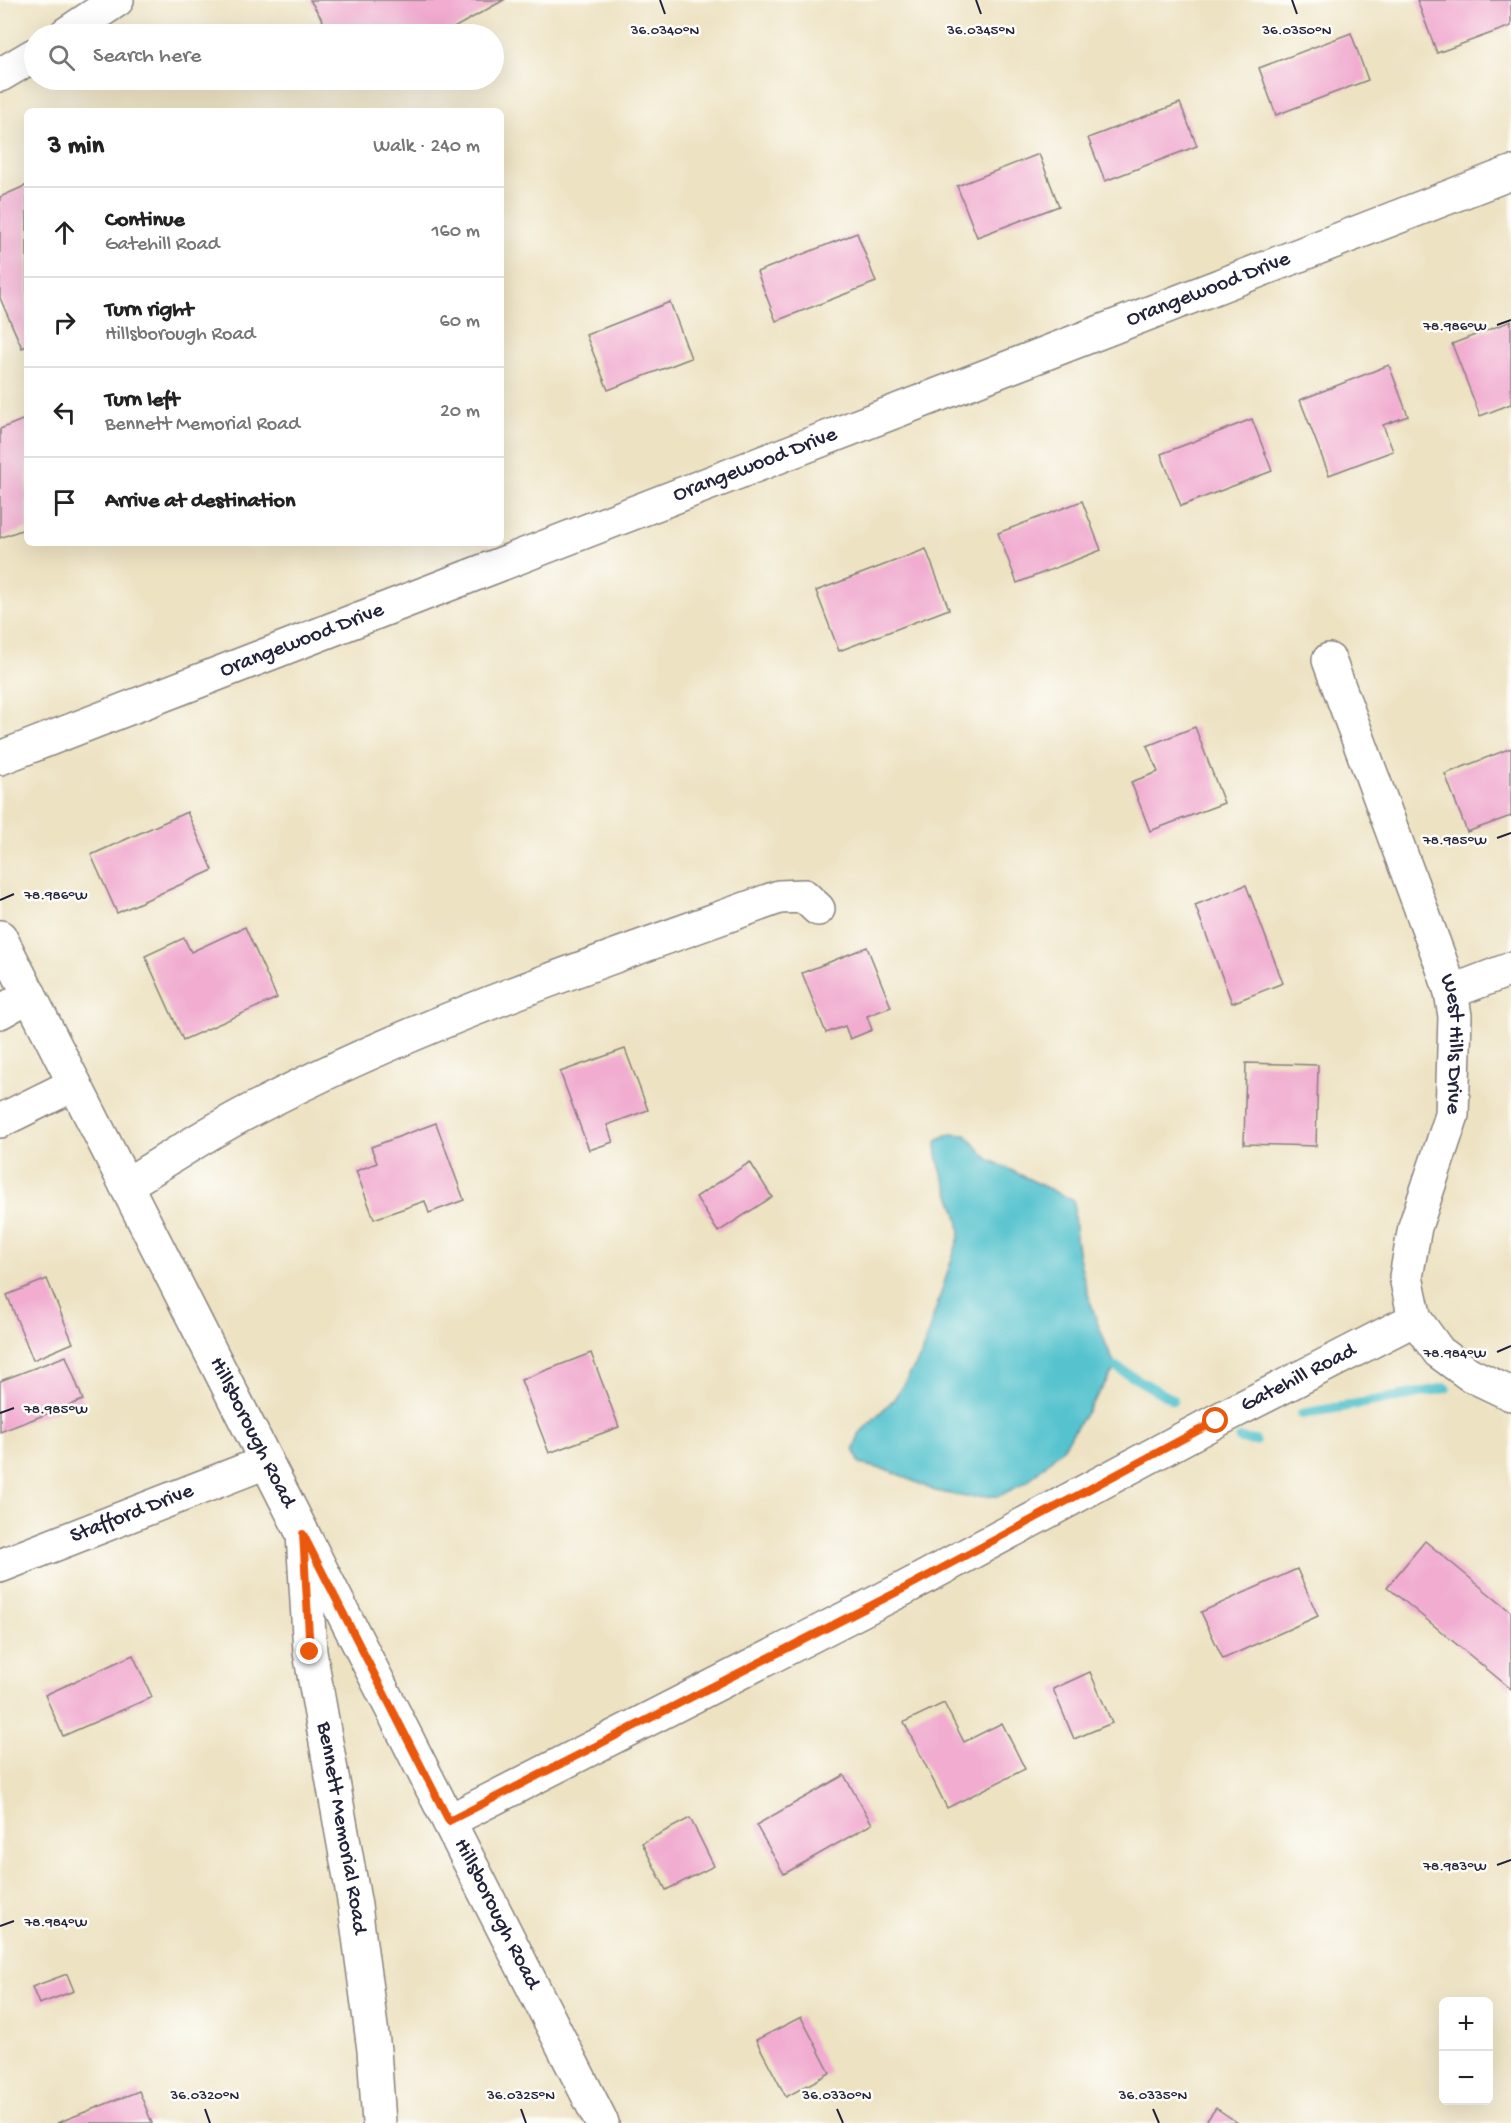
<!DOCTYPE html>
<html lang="en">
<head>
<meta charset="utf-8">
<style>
  body { margin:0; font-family:"Gochi Hand",sans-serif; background:#f6f6f6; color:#222 }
  .controls { position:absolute; right:18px; bottom:18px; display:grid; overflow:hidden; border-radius:9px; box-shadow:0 6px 24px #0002 }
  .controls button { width:54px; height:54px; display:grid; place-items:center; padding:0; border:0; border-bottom:2px solid #e0e0e0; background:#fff; color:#222; font:30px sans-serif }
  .stop { position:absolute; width:18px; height:18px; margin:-14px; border:4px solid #ea580c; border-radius:50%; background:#fff }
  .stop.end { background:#ea580c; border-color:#fff; box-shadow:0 2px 6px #0008 }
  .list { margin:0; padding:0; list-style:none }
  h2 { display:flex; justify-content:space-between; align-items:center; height:78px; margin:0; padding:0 24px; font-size:26px }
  h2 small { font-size:20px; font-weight:400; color:#767676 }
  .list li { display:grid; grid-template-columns:39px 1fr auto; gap:18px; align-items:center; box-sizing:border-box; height:90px; padding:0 24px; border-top:2px solid #e0e0e0 }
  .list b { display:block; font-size:22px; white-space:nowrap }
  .list p { margin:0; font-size:20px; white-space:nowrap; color:#767676 }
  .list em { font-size:20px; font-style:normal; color:#767676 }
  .icon { flex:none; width:33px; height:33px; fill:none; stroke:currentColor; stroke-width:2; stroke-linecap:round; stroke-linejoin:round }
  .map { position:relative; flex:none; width:1511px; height:2123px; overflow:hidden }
  .search { position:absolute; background:#fff; box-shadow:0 6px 24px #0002; left:24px; top:24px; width:480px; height:66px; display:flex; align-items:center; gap:15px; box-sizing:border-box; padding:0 21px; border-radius:33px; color:#767676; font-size:22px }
  .panel { position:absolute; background:#fff; box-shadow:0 6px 24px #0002; left:24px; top:108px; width:480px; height:438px; border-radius:9px }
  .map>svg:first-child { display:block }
  .water { fill:#55c2ce; stroke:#3c7284; stroke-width:1.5 }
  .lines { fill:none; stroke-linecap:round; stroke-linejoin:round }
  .stream { stroke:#55c2ce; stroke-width:10 }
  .building { fill:#f1acd0 }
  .minor-casing { stroke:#88827e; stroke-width:36 }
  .major-casing { stroke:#88827e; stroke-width:36 }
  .minor { stroke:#fff; stroke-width:33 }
  .major { stroke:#fff; stroke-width:33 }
  .route { stroke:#ea580c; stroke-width:8 }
  .ticks { fill:none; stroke:#22223b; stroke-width:2 }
  .labels { text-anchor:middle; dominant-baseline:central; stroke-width:5; stroke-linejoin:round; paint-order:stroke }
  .street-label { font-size:22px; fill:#22223b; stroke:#fdfcf7 }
  .ticks-label { font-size:15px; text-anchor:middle; fill:#22223b; stroke:#fdfcf7; stroke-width:5; stroke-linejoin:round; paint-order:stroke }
</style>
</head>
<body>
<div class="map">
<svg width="1511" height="2123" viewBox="0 0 1511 2123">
  <rect width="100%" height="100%" fill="#fdfcf7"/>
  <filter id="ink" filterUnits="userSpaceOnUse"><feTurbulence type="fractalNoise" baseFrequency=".0167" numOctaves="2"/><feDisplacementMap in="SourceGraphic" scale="12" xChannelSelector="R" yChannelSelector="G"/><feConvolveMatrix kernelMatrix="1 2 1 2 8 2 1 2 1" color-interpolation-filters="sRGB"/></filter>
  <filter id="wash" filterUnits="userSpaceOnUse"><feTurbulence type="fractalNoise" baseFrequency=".008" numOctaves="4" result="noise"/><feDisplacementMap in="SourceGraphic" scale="24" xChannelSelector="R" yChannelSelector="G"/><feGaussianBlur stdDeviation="1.35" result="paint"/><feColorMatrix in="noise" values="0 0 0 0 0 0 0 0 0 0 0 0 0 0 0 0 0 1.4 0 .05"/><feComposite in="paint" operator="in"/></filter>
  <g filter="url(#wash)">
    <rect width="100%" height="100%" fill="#ede2c2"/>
    <path class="water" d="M950,1134L966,1135L988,1159L1074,1201C1073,1258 1092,1315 1116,1367L1063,1448L1027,1482L999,1496L966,1497L935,1491L891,1471L860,1464L854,1449L860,1433L894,1399L920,1358L960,1234C959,1202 936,1175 936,1142Z"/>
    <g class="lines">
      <g class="stream">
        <polyline points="1116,1367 1173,1400"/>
        <polyline points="1302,1414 1446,1388"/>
        <polyline points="1240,1439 1255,1441"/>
      </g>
    </g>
    <g id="blocks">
      <g class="building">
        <polygon points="310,0 504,0 443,34 331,34"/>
        <polygon points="1417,0 1511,0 1511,26 1437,53"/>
        <polygon points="1351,33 1368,80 1276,115 1259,68"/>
        <polygon points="1180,103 1197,146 1105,181 1088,138"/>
        <polygon points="1039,154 1059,206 977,237 957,186"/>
        <polygon points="27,185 27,346 22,348 0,298 0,197"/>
        <polygon points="857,233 876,282 776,321 757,272"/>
        <polygon points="670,302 691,358 608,390 586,335"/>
        <polygon points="1511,321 1511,404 1480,416 1452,344"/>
        <polygon points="1389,365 1408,416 1383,425 1393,451 1329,475 1300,400"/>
        <polygon points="27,418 27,528 0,538 0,429"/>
        <polygon points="1252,419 1272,471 1181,506 1161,454"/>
        <polygon points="1082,501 1101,550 1017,583 998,533"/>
        <polygon points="926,549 949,609 839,651 816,591"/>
        <polygon points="1195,727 1224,803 1150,831 1131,782 1158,772 1147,746"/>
        <polygon points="1511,748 1511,816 1467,832 1445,774"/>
        <polygon points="187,812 213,870 117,913 91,855"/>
        <polygon points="1246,885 1283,983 1232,1003 1195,905"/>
        <polygon points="245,927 277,998 183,1040 145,956 184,938 191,952"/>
        <polygon points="867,947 891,1007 867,1016 872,1030 850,1039 845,1026 826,1033 802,973"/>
        <polygon points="625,1049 648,1110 607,1125 613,1142 589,1150 560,1072"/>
        <polygon points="1246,1063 1318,1065 1316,1146 1244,1144"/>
        <polygon points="436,1123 464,1200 429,1213 425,1201 374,1219 356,1171 377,1163 371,1147"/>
        <polygon points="750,1162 772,1197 718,1232 696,1197"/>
        <polygon points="47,1279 73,1343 33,1360 7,1295"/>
        <polygon points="591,1353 619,1427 549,1453 521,1380"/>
        <polygon points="66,1356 83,1400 0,1432 0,1381"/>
        <polygon points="1425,1541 1511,1612 1511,1689 1387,1587"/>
        <polygon points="1297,1569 1318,1616 1223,1659 1201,1612"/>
        <polygon points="133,1655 152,1697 63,1736 45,1695"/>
        <polygon points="1090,1672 1112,1723 1074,1739 1053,1689"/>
        <polygon points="944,1703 964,1742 1002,1723 1025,1769 947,1808 904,1722"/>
        <polygon points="844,1775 872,1824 784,1874 756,1825"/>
        <polygon points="690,1818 714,1866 666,1890 642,1843"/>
        <polygon points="67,1974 74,1991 39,2004 32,1987"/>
        <polygon points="801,2017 830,2073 786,2097 756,2040"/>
        <polygon points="139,2091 152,2123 57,2123"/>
        <polygon points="1216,2108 1238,2123 1205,2123"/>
      </g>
    </g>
  </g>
  <g filter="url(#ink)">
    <use href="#blocks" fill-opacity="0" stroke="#88827e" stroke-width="1.5"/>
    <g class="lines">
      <defs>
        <g id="minor">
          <polyline points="66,34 117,0"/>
          <polyline points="0,75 34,55"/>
          <path id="s1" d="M1329,660L1440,960L1451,992L1455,1016L1452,1115L1415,1227L1406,1277L1415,1319L1439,1352L1469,1374L1511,1394"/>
          <path id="s2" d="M0,758L1511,173"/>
          <polyline points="1451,992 1511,969"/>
          <polyline points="0,1012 30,995"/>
          <polyline points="0,1121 75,1084"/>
          <path d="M126,1185C166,1161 205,1134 246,1113C416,1023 599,962 779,897L804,896L818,909"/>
          <path id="s3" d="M303,1534L310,1652L355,1906L374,2050L379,2123"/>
          <path id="s4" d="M0,1566L266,1462"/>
          <path id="s5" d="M449,1821L905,1588L1216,1421L1415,1319"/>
        </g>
        <g id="major">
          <path id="s6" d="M0,937L602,2123"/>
        </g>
      </defs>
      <use href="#minor" class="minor-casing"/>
      <use href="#major" class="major-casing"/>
      <use href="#minor" class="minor"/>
      <use href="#major" class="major"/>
    </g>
  </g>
  <g class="lines" filter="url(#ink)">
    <polyline class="route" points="310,1652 303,1534 449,1821 905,1588 1216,1421"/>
  </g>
  <path class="ticks" d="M660,0L665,14M976,0L981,14M1292,0L1297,14M1497,325L1511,320M1497,838L1511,833M0,900L14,894M1497,1352L1511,1346M0,1413L14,1408M1497,1865L1511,1860M0,1926L14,1921M205,2109L210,2123M521,2109L526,2123M837,2109L843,2123M1153,2109L1159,2123"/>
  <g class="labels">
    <g class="street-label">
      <text stroke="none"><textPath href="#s2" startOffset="1296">Orangewood Drive</textPath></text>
      <text stroke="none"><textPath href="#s2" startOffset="810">Orangewood Drive</textPath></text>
      <text stroke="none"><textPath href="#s2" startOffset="324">Orangewood Drive</textPath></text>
      <text stroke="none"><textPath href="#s1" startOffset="406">West Hills Drive</textPath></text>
      <text stroke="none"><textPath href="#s5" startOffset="958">Gatehill Road</textPath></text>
      <text stroke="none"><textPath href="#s6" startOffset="556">Hillsborough Road</textPath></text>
      <text stroke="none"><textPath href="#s4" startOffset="142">Stafford Drive</textPath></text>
      <text stroke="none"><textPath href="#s3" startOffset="297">Bennett Memorial Road</textPath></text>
      <text stroke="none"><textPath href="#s6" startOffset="1096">Hillsborough Road</textPath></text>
    </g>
  </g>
  <g class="ticks-label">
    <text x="981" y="34">36.0345°N</text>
    <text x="665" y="34">36.0340°N</text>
    <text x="1297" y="34">36.0350°N</text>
    <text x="1455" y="330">78.986°W</text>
    <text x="1455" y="844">78.985°W</text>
    <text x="56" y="899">78.986°W</text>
    <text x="1455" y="1357">78.984°W</text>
    <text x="56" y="1413">78.985°W</text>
    <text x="1455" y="1870">78.983°W</text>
    <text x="56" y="1926">78.984°W</text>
    <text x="205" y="2099">36.0320°N</text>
    <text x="521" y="2099">36.0325°N</text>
    <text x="837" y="2099">36.0330°N</text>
    <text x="1153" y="2099">36.0335°N</text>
  </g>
</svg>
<div class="controls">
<button>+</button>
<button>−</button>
</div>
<div class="stop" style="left:1216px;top:1421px"></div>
<div class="stop end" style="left:310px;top:1652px"></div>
<div class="search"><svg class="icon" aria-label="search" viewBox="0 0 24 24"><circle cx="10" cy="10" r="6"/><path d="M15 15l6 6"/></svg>Search here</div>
<section class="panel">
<h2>3 min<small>Walk · 240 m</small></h2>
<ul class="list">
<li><svg class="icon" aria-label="ahead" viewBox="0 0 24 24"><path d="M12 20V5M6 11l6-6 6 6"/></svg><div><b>Continue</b><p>Gatehill Road</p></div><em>160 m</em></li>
<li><svg class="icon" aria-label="right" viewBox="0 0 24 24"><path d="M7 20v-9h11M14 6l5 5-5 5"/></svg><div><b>Turn right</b><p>Hillsborough Road</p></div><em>60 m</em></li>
<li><svg class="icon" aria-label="left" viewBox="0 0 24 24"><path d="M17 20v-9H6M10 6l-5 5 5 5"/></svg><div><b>Turn left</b><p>Bennett Memorial Road</p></div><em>20 m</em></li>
<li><svg class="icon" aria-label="arrive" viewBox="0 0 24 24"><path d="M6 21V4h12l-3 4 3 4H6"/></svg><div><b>Arrive at destination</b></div></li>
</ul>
</section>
</div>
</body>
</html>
